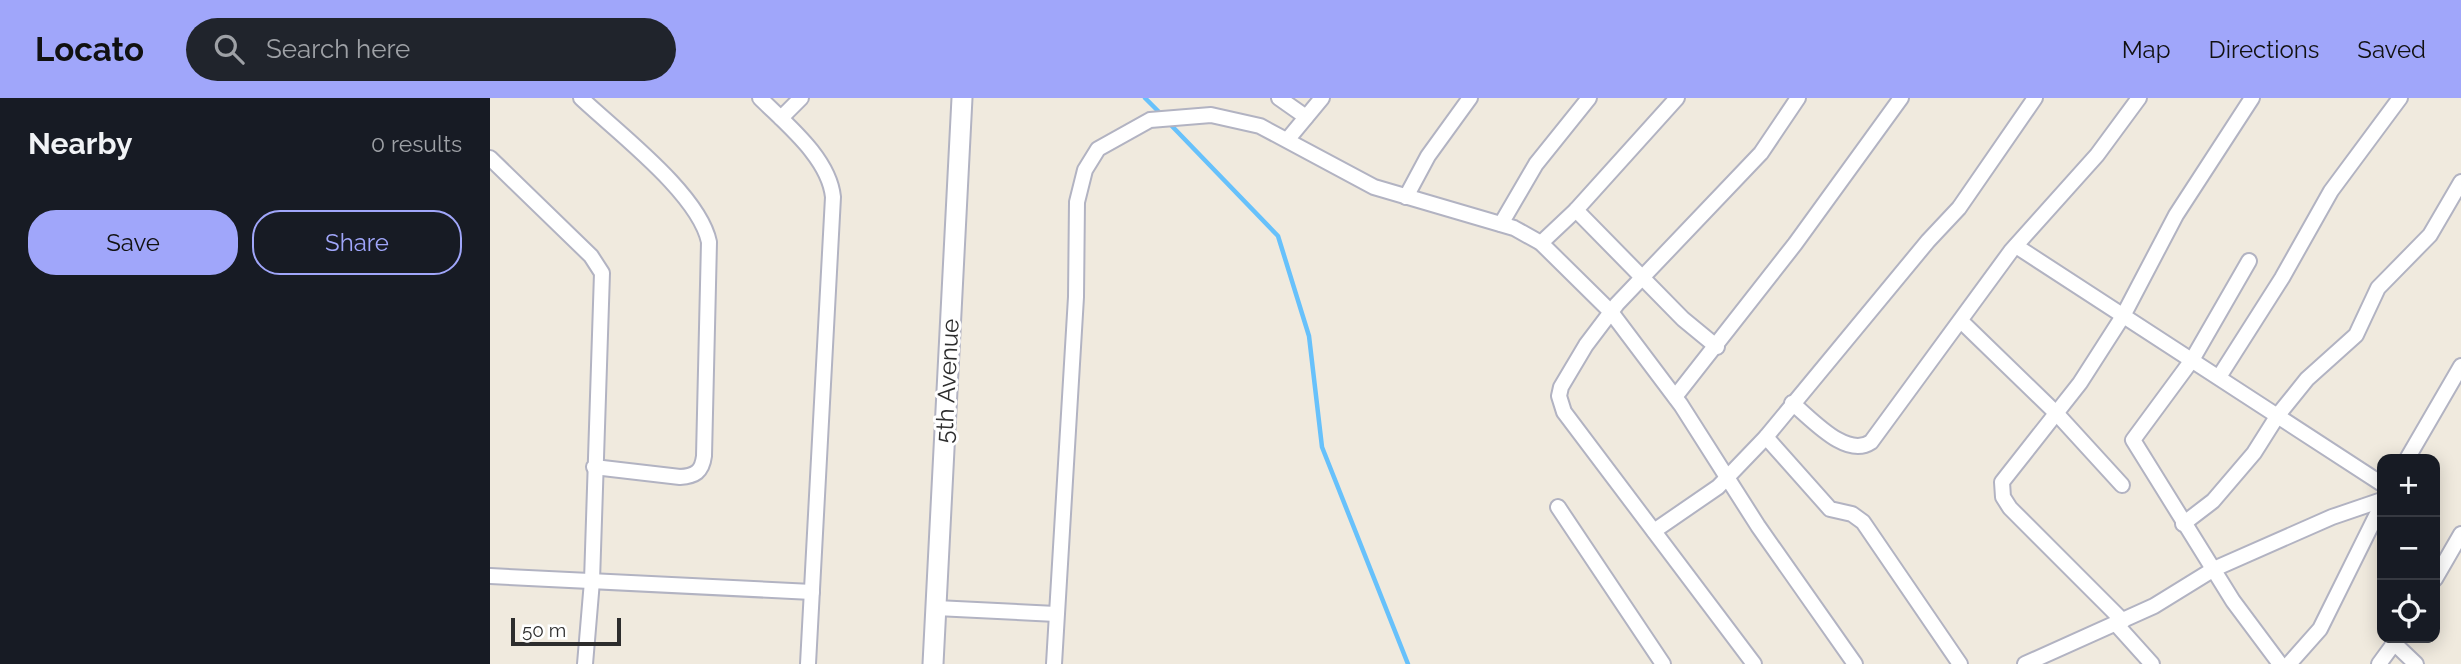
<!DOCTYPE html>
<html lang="en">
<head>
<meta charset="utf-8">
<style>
  body { margin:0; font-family:Raleway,sans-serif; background:#20242c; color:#f1f3f6 }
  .controls { position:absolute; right:21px; bottom:21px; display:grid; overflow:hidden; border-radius:14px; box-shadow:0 4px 18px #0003 }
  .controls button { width:63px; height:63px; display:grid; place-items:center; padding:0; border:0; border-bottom:2px solid #363941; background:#171b24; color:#f1f3f6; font:35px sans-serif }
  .scale { position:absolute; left:21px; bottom:18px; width:110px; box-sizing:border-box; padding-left:7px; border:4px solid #2d2d2d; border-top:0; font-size:19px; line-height:24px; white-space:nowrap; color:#2d2d2d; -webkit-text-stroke:5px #fff; paint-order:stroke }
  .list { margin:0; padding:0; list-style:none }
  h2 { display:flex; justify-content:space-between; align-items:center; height:91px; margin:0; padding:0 28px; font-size:30px }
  h2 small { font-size:23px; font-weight:400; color:#9ea1a6 }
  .actions { display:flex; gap:14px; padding:21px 28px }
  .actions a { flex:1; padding:16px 0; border:2px solid #a0a6fa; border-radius:28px; text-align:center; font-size:24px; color:#a0a6fa }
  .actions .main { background:#a0a6fa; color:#111 }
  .icon { flex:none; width:38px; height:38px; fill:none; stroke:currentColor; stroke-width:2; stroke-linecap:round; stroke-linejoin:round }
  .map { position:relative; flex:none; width:1971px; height:566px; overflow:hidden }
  header { display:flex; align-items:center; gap:42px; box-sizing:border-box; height:98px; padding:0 35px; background:#a0a6fa; color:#111 }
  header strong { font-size:33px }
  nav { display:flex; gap:38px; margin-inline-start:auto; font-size:24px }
  .search { width:490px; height:63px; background:#20242c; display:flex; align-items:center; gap:18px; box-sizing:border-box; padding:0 24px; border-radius:38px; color:#9ea1a6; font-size:26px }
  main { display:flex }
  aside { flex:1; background:#171b24 }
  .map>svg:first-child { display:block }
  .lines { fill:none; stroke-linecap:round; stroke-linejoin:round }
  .stream { stroke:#67c1fb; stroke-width:4.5 }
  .street-casing { stroke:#b2b3c2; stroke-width:18 }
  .secondary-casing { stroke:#b2b3c2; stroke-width:23 }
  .street { stroke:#fff; stroke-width:14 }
  .secondary { stroke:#fff; stroke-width:19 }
  .labels { text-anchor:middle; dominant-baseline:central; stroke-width:6; stroke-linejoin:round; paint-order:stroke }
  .street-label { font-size:24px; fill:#2d2d2d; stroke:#fff }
</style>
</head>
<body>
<header>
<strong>Locato</strong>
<div class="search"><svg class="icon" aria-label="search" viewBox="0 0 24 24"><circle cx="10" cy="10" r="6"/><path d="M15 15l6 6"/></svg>Search here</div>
<nav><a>Map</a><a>Directions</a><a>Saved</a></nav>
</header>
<main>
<aside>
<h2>Nearby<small>0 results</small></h2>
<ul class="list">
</ul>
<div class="actions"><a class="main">Save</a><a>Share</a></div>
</aside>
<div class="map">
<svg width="1971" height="566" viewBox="0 0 1971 566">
  <rect width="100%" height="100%" fill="#f0eade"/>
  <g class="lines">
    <g class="stream">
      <polyline points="655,0 672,17"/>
      <polyline points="678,24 788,138 819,238 832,349 918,566"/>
    </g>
    <defs>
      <g id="street">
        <path d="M91,0C128,35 209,96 219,144L214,358C212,374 205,378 190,379L104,369"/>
        <path d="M270,0C296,26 339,60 343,99L318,566"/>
        <polyline points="789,0 816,19"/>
        <polyline points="291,20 311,0"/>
        <polyline points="798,41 832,0"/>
        <polyline points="0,60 101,158 112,175 102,483 95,566"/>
        <polyline points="916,99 938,58 980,0"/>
        <polyline points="1086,112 1193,221 1227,249"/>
        <polyline points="1011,126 1046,66 1099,0"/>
        <polyline points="1051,145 1086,112 1187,0"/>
        <polyline points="1526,148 1892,386"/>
        <polyline points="1759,163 1702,262 1643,342 1743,503 1790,566"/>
        <polyline points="1471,223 1568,317 1632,387"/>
        <polyline points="1729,279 1792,180 1841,93 1910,0"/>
        <polyline points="1185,299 1305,146 1411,0"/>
        <path d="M1302,305C1321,320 1356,361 1381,344L1521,153L1607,57L1649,0"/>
        <polyline points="1276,339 1340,411 1362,416 1373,424 1470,566"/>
        <polyline points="1917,361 1971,268"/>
        <polyline points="1068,409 1173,566"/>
        <polyline points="1693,426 1723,403 1764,355 1788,317 1817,281 1866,237 1888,190 1940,137 1971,84"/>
        <polyline points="1164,433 1228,389 1276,339 1438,143 1469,110 1545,0"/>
        <polyline points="0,478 322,494"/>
        <polyline points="1945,481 1971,436"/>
        <polyline points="446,510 566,516"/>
        <polyline points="1633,523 1520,410 1513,399 1512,384 1590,285 1633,218 1686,117 1762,0"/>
        <polyline points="1626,526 1662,566"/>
        <polyline points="1905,546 1926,566"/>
        <polyline points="564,566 586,199 587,104 595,72 608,51 660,22 721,17 770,28 884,89 1024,130 1051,145 1121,214 1191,307 1268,428 1365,566"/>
        <polyline points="1264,566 1074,314 1069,298 1071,289 1096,247 1127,206 1271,55 1308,0"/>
        <polyline points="1535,566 1664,508 1724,471 1842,419 1892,402"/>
        <polyline points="1799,566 1830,531 1892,406"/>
        <polyline points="1889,566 1908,540"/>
      </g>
      <polyline id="secondary" points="443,566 472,0"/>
    </defs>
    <use href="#street" class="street-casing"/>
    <use href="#secondary" class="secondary-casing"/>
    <use href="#street" class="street"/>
    <use href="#secondary" class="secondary"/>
  </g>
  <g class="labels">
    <g class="street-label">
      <text transform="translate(457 283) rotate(-87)">5th Avenue</text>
    </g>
  </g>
</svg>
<div class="controls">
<button>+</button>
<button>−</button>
<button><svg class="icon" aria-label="locate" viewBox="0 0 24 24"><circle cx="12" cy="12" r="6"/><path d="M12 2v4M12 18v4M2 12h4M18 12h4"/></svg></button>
</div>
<div class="scale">50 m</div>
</div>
</main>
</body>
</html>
